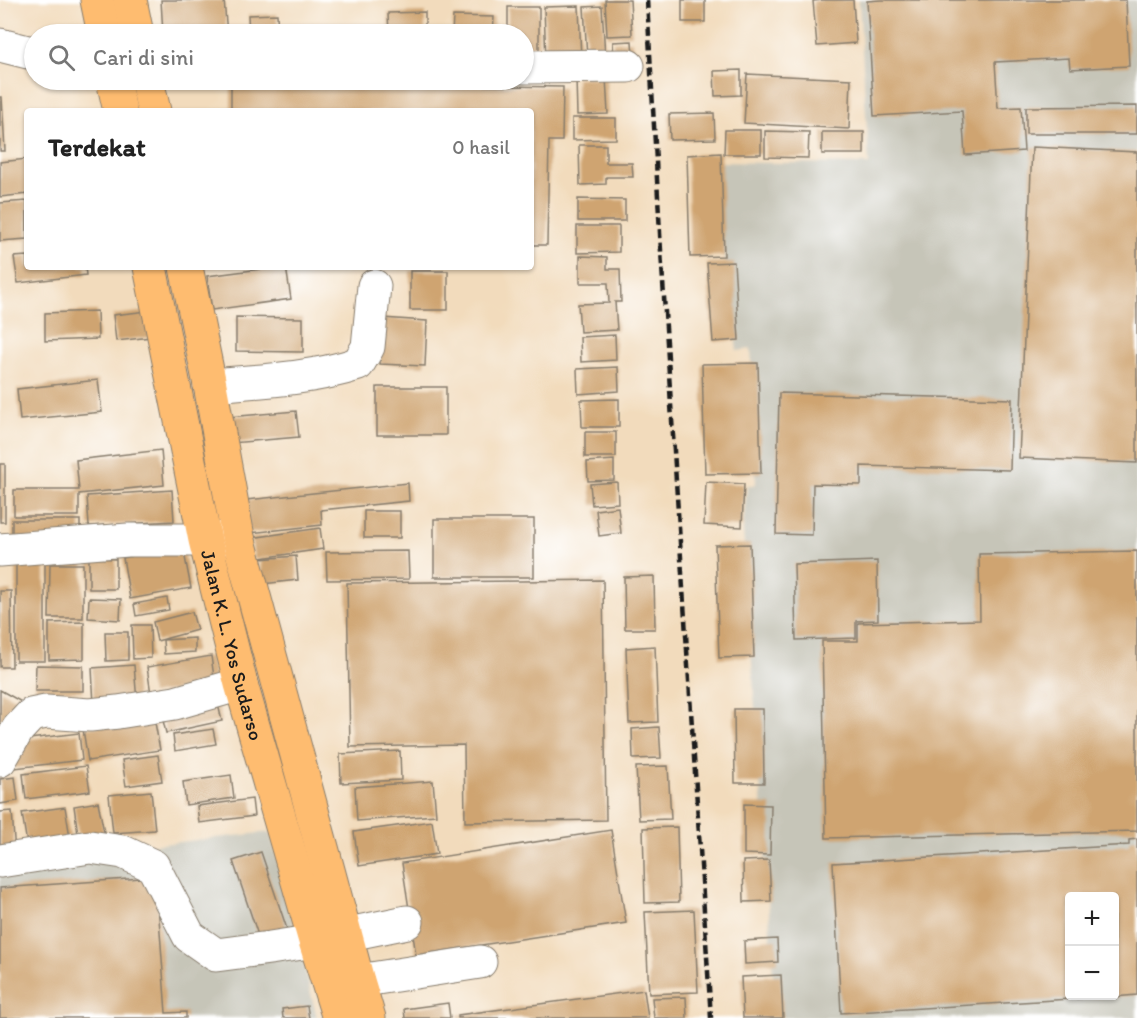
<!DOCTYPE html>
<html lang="id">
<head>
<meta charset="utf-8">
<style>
  body { margin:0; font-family:Itim,sans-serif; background:#f2f2f2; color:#222 }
  .controls { position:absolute; right:18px; bottom:18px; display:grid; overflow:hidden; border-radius:6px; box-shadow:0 2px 4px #0004 }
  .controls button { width:54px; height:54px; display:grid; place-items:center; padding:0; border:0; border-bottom:2px solid #e0e0e0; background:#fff; color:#222; font:30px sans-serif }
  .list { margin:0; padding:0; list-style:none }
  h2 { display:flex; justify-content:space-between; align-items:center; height:78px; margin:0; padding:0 24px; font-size:26px }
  h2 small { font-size:20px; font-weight:400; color:#767676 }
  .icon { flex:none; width:33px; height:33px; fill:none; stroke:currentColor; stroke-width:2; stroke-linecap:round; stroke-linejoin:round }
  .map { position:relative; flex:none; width:1137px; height:1018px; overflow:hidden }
  .search { position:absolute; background:#fff; box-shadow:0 2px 4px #0004; left:24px; top:24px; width:510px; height:66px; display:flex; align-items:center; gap:15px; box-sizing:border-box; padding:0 21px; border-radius:33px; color:#767676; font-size:22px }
  .panel { position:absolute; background:#fff; box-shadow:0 2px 4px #0004; left:24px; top:108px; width:510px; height:162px; border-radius:6px }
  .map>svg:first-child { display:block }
  .industrial { fill:#c6c5b8; fill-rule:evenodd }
  .building { fill:#cfa471 }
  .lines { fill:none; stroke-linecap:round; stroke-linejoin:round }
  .minor-casing { stroke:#877c6c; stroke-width:35 }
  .highway-casing { stroke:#877c6c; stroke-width:35 }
  .minor { stroke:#fff; stroke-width:33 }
  .highway { stroke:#febc70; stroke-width:33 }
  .rail { stroke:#1c1c1c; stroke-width:4.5; stroke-dasharray:9 4.5; stroke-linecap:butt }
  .labels { text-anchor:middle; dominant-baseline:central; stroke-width:5; stroke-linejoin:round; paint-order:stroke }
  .street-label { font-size:20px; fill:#1c1c1c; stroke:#fff }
</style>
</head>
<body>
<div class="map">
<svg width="1137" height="1018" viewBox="0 0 1137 1018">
  <rect width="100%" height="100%" fill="#fff"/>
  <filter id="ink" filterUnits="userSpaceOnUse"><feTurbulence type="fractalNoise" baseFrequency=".0167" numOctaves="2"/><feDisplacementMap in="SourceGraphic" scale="12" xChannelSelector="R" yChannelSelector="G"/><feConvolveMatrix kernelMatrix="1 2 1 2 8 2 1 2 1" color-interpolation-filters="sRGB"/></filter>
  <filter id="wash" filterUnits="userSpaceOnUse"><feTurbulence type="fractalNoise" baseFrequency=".008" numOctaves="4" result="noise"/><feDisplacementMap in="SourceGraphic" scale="24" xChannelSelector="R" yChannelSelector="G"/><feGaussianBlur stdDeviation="1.35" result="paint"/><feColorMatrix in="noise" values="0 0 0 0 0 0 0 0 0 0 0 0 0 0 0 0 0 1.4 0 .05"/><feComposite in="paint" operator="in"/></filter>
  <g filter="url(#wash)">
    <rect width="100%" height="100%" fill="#f2dbbc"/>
    <g class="industrial">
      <path d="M859,0H1137V1018H776L743,530L747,486L756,484L751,349L737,351L712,162L869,164ZM1070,896H1114V996H1070Z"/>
      <polygon points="270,832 317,1018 0,1018 0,862"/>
    </g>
    <g id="blocks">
      <g class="building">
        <polygon points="161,0 224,0 227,34 163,34"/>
        <polygon points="605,0 630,0 632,35 607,36"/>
        <rect x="682" y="0" width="23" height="22"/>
        <polygon points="822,0 853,0 856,43 817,46 813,1"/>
        <polygon points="880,0 1126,0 1129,66 1070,69 1069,58 995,62 998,108 1021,107 1024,151 965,155 962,111 874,116 867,1"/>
        <polygon points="579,6 581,61 546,62 544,7"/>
        <polygon points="602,6 605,56 587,58 584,7"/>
        <polygon points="508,7 539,7 539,59 524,58 524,34 508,34"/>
        <polygon points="425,12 425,34 389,34 388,13"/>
        <polygon points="277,14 278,34 249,34 248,15"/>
        <polygon points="453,16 494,17 493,34 452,34"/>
        <polygon points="632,41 633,56 614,57 613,42"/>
        <polygon points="741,70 741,95 715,96 714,71"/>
        <polygon points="747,74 851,79 849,129 744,123"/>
        <polygon points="606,77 608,114 577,115 576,78"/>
        <polygon points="231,81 563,87 562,141 549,141 547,245 531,245 531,111 231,111"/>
        <polygon points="0,97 2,97 5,151 0,151"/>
        <polygon points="1137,106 1137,134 1026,134 1026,107"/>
        <polygon points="714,113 715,139 670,140 669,114"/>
        <polygon points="572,118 616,118 616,139 572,140"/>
        <polygon points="725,130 761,130 761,154 724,154"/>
        <polygon points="765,131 809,132 808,158 765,157"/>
        <rect x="822" y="132" width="42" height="22"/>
        <polygon points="579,145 606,145 606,163 632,163 633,177 606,177 606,184 580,185"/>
        <polygon points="1032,147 1137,152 1137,463 1019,458"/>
        <polygon points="721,153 724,256 690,257 687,155"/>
        <polygon points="27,159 27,194 0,197 0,162"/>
        <polygon points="578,199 625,200 625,221 578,221"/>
        <polygon points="27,201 27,239 0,241 0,203"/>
        <polygon points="577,226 619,226 619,252 577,253"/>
        <polygon points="27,256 27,267 85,267 86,275 18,283 14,257"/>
        <polygon points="580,256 607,257 607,269 620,269 621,302 615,302 617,330 580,332 578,304 609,303 608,283 580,283"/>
        <polygon points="734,262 739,340 713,342 707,263"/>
        <polygon points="276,267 286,267 291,299 212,310 207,276"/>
        <rect x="410" y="271" width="38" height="39"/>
        <polygon points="97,311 98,339 45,341 45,313"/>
        <polygon points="148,311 151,337 116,341 113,315"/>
        <polygon points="236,317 303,318 303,352 236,351"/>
        <polygon points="382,318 427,321 425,366 380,364"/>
        <polygon points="615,335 616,360 581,362 580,337"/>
        <polygon points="758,363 761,473 705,474 702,364"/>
        <polygon points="618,367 619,391 578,394 577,369"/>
        <polygon points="98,380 102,412 20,420 17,389"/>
        <rect x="377" y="387" width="69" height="48"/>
        <polygon points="779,393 1012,399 1010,470 861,466 861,485 813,484 812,535 776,534"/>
        <polygon points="619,399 619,427 582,427 581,400"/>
        <polygon points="296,411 299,437 231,443 228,417"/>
        <rect x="585" y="432" width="31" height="25"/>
        <polygon points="161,450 164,485 79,494 79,516 14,516 14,490 79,490 76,460"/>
        <polygon points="614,460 614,480 588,481 587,462"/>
        <rect x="0" y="464" width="5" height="58"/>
        <polygon points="617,482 618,503 592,505 590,484"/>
        <polygon points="706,482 744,484 742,527 704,525"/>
        <polygon points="408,483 409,501 321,510 322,525 250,533 246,500"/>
        <polygon points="172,490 174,521 89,526 87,496"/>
        <polygon points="618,507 621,533 599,536 596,510"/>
        <rect x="364" y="511" width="36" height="27"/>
        <rect x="434" y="519" width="100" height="58"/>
        <polygon points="12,520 80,520 80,539 12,538"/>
        <polygon points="320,528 323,549 254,559 251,538"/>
        <polygon points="750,544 754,657 719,658 715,545"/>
        <polygon points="183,547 191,588 130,599 123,558"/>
        <polygon points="408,551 409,579 327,580 326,552"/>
        <polygon points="1137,551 1137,831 826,838 822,641 858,641 858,623 980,620 979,554"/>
        <polygon points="296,556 298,580 262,584 260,559"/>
        <polygon points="89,558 116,559 116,589 89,589"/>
        <polygon points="877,561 878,620 856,621 856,638 796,640 794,564"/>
        <rect x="16" y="563" width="29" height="98"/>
        <polygon points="50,564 83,564 83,618 49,618"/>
        <polygon points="654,576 655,629 625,629 624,577"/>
        <polygon points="603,580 606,820 465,822 464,745 350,747 347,583"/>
        <polygon points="0,591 11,591 12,667 0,667"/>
        <polygon points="89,598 121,599 120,620 88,618"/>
        <polygon points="167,598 169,610 136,616 134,604"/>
        <polygon points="192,612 197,630 157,641 153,622"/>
        <polygon points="84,622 84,659 49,660 49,623"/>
        <polygon points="132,625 150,625 151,658 133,659"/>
        <polygon points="105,632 128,632 128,660 106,661"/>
        <polygon points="195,638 195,652 164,654 163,640"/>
        <polygon points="655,646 658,722 629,723 626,648"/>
        <polygon points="211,656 215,684 151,694 147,667"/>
        <polygon points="36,665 83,666 83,691 35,691"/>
        <polygon points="134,665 137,702 94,705 92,668"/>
        <polygon points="0,690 27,705 0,754"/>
        <polygon points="217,700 222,721 166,733 161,712"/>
        <polygon points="734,709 763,709 764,783 735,783"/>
        <polygon points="154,717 160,750 88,761 83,729"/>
        <polygon points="659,727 661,758 633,759 632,729"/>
        <polygon points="213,729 216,744 175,751 173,735"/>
        <polygon points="79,733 82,760 15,768 13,741"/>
        <polygon points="400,751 401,780 341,783 340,754"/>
        <polygon points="158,755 162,781 126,786 122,760"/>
        <polygon points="86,766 90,791 26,799 23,774"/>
        <polygon points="668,766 671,819 639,820 636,767"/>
        <polygon points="231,775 234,798 186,805 183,782"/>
        <polygon points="15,777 18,801 0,804 0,779"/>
        <polygon points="433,781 436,815 357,821 355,787"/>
        <polygon points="151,791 155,830 113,833 109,795"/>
        <polygon points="252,799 254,816 199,823 197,806"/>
        <polygon points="98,802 105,837 79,841 74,806"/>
        <polygon points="744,804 771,805 770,855 744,854"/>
        <polygon points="65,807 70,837 27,844 22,813"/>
        <polygon points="12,811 15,854 0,855 0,812"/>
        <polygon points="432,821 437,854 359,866 354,832"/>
        <polygon points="677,827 679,902 645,903 643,828"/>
        <polygon points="611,830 626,923 416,955 402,863"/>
        <polygon points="1137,839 1137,995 1114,997 1114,896 1070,896 1070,996 1103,996 1103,997 841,1013 833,863 1129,845 1129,840"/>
        <polygon points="261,852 289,935 261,944 233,861"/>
        <polygon points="769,860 771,901 744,902 743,861"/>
        <polygon points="156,877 166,1013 186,1012 186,1018 0,1018 0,888"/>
        <polygon points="694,910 698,992 649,994 645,912"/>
        <polygon points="777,939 778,962 745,964 744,941"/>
        <polygon points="781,975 783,1018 743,1018 741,977"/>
        <polygon points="644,990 648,1018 458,1018 458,1015"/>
        <polygon points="686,997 687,1018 654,1018 652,998"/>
        <polygon points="448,1003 450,1018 405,1018 404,1009"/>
        <polygon points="307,1006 309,1018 283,1018 282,1009"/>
      </g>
    </g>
  </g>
  <g filter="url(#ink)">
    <use href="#blocks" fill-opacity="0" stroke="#877c6c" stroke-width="1.5"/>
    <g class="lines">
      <defs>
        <g id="minor">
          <polyline points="0,45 28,52 34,52"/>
          <polyline points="524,67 628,66"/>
          <path d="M210,385C260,381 311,379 358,364L368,347L374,286"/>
          <polyline points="0,550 128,540 205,540 232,537"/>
          <polyline points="0,760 18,729 31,715 46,712 90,715 118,712 175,703 241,684"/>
          <polyline points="0,861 90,847 123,852 153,866 189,936 216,955 270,948 315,941 407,922"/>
          <polyline points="358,981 480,962"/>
        </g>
        <g id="highway">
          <polyline points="97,0 104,34"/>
          <polyline points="130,0 137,34"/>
          <polyline points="113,80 120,111"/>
          <polyline points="147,80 154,111"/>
          <path id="s1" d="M150,267L205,540L241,684L315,941L339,1018"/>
          <polyline points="186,267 210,385 238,537 358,981 369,1018"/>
        </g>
      </defs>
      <use href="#minor" class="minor-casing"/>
      <use href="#highway" class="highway-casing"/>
      <use href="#minor" class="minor"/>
      <use href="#highway" class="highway"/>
      <polyline class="rail" points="647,0 661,251 711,1018"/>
    </g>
  </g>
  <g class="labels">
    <g class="street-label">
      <text stroke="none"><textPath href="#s1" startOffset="387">Jalan K. L. Yos Sudarso</textPath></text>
    </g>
  </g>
</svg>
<div class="controls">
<button>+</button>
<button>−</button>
</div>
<div class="search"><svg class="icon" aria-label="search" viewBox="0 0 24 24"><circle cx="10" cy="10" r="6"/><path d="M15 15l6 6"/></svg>Cari di sini</div>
<section class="panel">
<h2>Terdekat<small>0 hasil</small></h2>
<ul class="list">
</ul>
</section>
</div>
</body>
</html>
